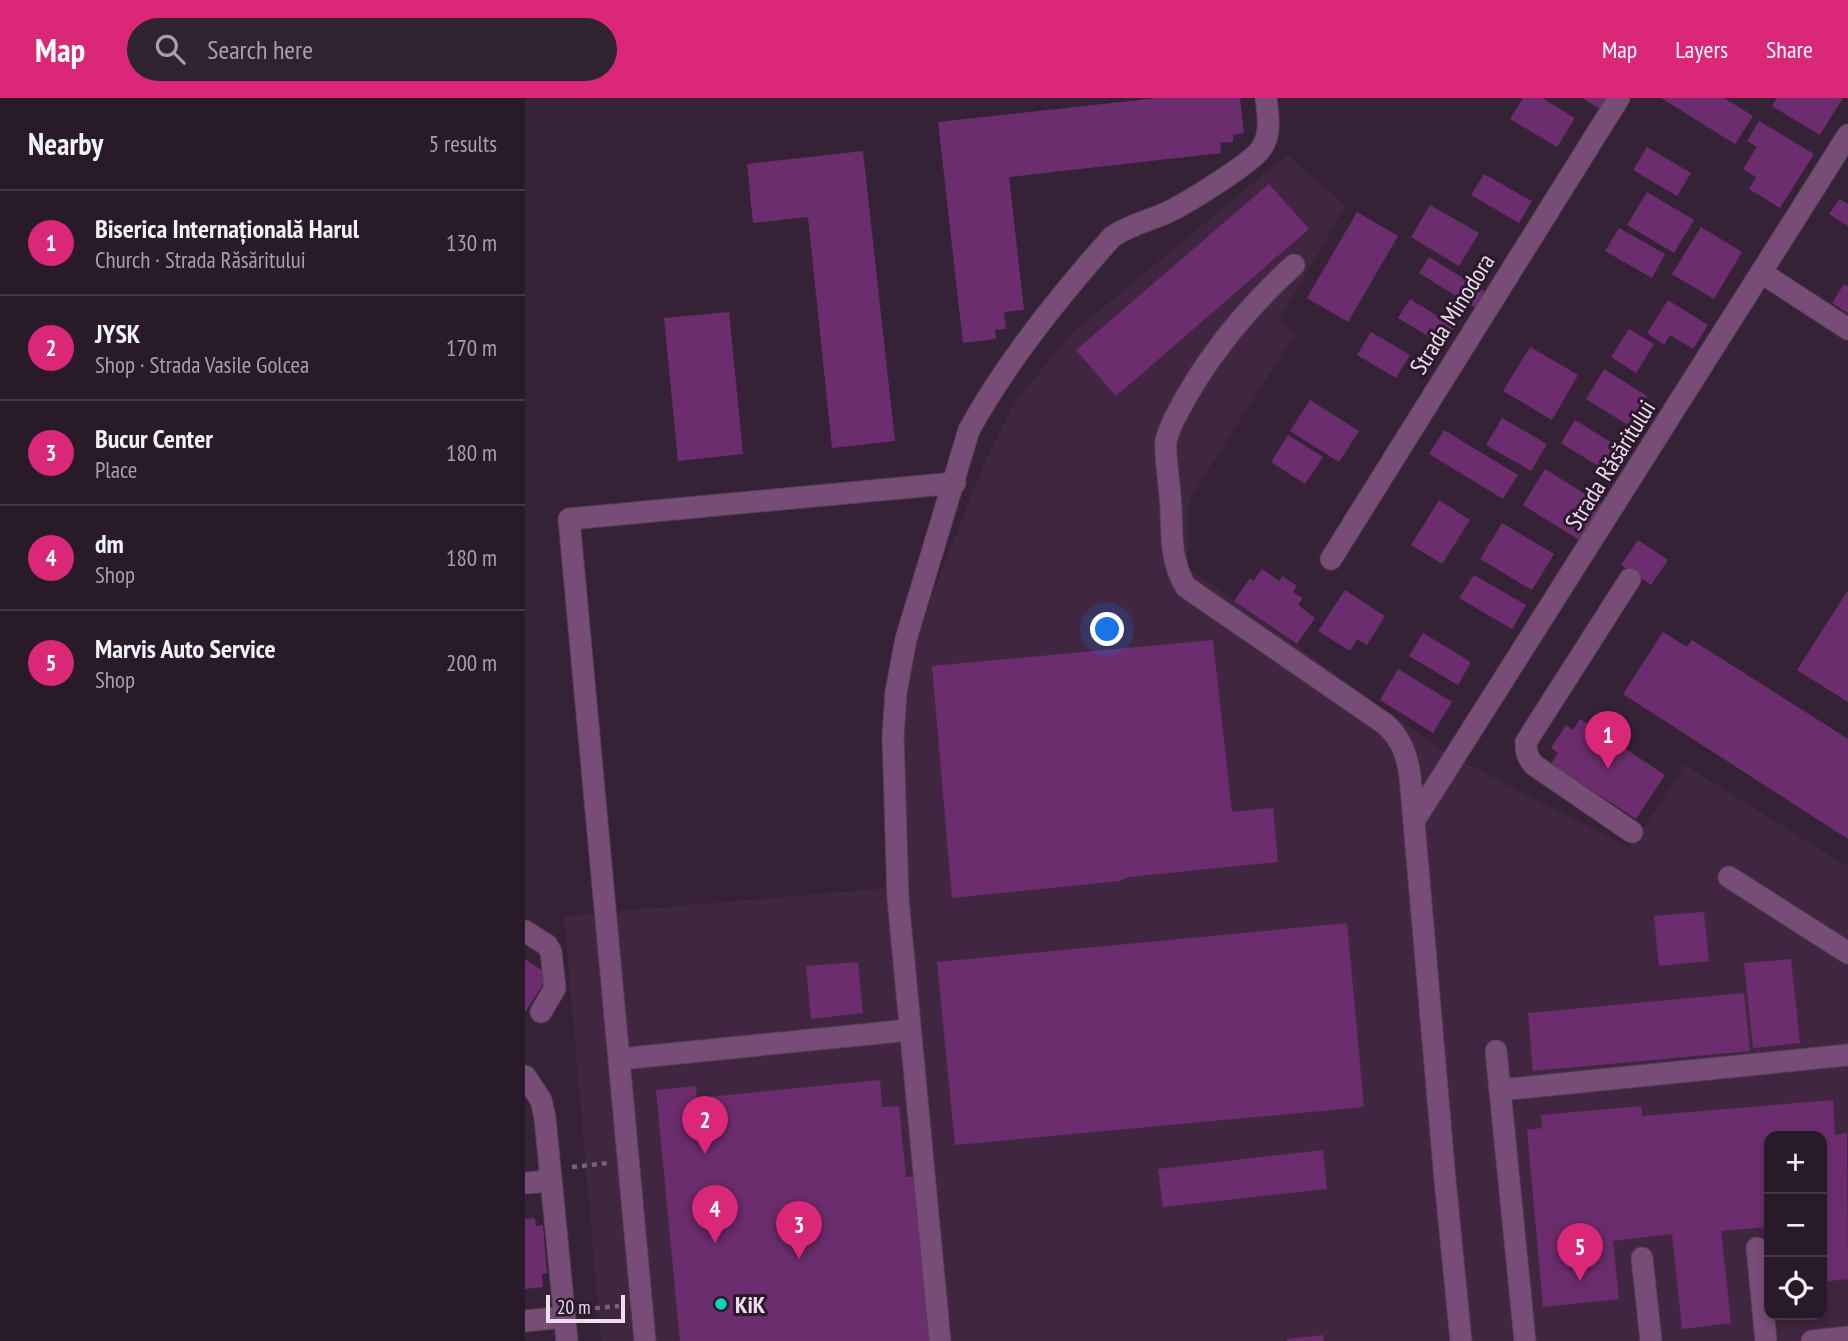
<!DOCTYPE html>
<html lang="en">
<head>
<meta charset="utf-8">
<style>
  body { margin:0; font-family:"PT Sans Narrow",sans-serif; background:#302330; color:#f1f3f6 }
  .controls { position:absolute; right:21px; bottom:21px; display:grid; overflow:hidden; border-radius:14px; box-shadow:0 4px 10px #0003 }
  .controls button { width:63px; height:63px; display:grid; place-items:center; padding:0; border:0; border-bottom:2px solid #443845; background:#281a28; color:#f1f3f6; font:35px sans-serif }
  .scale { position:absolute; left:21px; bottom:18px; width:79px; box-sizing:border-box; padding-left:7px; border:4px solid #ecdeeb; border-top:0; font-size:19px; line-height:24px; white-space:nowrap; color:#ecdeeb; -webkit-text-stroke:5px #2c182c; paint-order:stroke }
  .you { position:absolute; left:583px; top:532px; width:24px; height:24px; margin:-18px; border:5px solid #fff; border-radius:50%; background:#1a73e8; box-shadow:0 0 0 10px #1a73e833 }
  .badge { display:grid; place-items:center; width:46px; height:46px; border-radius:50%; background:#db2777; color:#fff; font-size:23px; font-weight:700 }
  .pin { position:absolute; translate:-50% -58px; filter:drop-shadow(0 2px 4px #0008) }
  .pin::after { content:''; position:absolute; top:37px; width:24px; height:21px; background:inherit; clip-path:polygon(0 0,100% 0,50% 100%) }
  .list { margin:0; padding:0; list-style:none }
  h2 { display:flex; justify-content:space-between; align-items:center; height:91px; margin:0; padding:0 28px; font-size:30px }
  h2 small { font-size:23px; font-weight:400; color:#a5a1a8 }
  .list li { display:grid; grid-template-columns:46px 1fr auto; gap:21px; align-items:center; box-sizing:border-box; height:105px; padding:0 28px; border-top:2px solid #443845 }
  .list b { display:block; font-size:26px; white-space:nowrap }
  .list p { margin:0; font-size:23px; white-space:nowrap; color:#a5a1a8 }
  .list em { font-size:23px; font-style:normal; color:#a5a1a8 }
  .icon { flex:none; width:38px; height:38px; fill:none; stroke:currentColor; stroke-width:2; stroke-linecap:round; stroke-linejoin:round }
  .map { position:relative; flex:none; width:1323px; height:1243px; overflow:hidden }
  header { display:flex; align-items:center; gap:42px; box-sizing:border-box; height:98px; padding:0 35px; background:#db2777; color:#fff }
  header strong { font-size:33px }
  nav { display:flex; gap:38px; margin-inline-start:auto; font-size:24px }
  .search { width:490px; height:63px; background:#302330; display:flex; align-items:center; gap:18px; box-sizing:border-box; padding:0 24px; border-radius:38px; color:#a5a1a8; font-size:26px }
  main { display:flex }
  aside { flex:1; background:#281a28 }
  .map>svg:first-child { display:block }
  .built { fill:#402640; fill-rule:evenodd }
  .building { fill:#6c2d6e }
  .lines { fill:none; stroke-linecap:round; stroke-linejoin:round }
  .minor-casing { stroke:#534053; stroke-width:23 }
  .path { stroke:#756375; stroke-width:4.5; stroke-dasharray:5 5; stroke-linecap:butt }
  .minor { stroke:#774d77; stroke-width:21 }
  .poi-dot { fill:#0ad5b5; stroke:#2c182c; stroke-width:2.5 }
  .labels { text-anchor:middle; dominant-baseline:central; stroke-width:6; stroke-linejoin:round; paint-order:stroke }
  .street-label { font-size:24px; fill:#ecdeeb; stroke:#2c182c }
  .poi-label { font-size:24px; font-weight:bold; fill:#ecdeeb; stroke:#2c182c; text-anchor:start }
</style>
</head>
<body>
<header>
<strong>Map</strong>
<div class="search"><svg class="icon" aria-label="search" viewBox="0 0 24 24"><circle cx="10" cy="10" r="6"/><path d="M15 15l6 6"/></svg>Search here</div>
<nav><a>Map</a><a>Layers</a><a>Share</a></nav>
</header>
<main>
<aside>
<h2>Nearby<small>5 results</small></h2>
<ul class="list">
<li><span class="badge">1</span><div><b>Biserica Internațională Harul</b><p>Church · Strada Răsăritului</p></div><em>130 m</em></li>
<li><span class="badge">2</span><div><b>JYSK</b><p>Shop · Strada Vasile Golcea</p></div><em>170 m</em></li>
<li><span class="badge">3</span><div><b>Bucur Center</b><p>Place</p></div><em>180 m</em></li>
<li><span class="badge">4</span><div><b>dm</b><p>Shop</p></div><em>180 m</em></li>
<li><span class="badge">5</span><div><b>Marvis Auto Service</b><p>Shop</p></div><em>200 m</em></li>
</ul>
</aside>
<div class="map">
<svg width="1323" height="1243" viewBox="0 0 1323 1243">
  <rect width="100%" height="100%" fill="#362236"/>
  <path class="built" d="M762,57L821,108L754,221L770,236L664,402L663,470L919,654L1105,750L1160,667L1323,769V1243H76L39,818L384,788L376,703L377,635L384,567L408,495L459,366L490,304L546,236ZM1244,1038H1297V1217H1244Z"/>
  <g class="building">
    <polygon points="632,0 715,0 719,35 708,37 708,44 695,45 696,55 484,79 499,212 479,214 481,231 470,232 471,241 438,245 413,24"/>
    <polygon points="998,0 1017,0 1050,20 1032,49 985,21"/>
    <polygon points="1057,0 1085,0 1077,12"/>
    <polygon points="1136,0 1199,0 1228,18 1210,46"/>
    <polygon points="1252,0 1318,0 1295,37 1247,8"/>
    <polygon points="1234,23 1289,56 1255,110 1224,91 1231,79 1218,71 1232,49 1222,43"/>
    <polygon points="1122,49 1166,75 1152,98 1108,72"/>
    <polygon points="338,53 370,343 307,350 283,119 228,125 222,66"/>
    <polygon points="959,76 1007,103 994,125 946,97"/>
    <polygon points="744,86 784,131 591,298 551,252"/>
    <polygon points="1122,94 1169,122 1149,155 1102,127"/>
    <polygon points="1315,101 1323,106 1323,128 1304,116"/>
    <polygon points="905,107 954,135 934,168 886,139"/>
    <polygon points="832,114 873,138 823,224 782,200"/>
    <polygon points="1176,129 1217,154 1189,201 1147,176"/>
    <polygon points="1094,130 1140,156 1127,180 1080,153"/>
    <polygon points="904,159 967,198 957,214 894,175"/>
    <polygon points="1319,186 1323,188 1323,215 1307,205"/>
    <polygon points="885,201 930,229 918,247 873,220"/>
    <polygon points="1143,202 1183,227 1168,251 1145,237 1139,247 1122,235"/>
    <polygon points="204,214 218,356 153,363 139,220"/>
    <polygon points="1104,231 1129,246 1111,275 1086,259"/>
    <polygon points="846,234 885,257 871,280 832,257"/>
    <polygon points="1005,249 1053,277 1027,322 978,293"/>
    <polygon points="1079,271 1122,298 1103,327 1061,301"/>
    <polygon points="785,302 834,333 814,364 765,333"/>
    <polygon points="977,320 1022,346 1006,373 961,347"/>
    <polygon points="1050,322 1105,356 1091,379 1036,345"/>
    <polygon points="919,332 993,377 978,401 904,356"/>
    <polygon points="763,337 798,359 780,386 746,364"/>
    <polygon points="1020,371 1076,406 1054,442 998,407"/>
    <polygon points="914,402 945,422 917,466 886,447"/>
    <polygon points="977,425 1029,456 1007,492 955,461"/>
    <polygon points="1113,442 1143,462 1126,487 1096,467"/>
    <polygon points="737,471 754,483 757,478 772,488 768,494 778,500 773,507 790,520 772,546 709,503 725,480 728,483"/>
    <polygon points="949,477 1001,507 987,531 934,500"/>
    <polygon points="820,492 860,518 842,547 832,541 825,553 793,533"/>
    <polygon points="1323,492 1323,604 1272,572"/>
    <polygon points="1138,534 1162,549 1167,542 1323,641 1323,741 1098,596"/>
    <polygon points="898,535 946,564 933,587 884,558"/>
    <polygon points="688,542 707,714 748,710 753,764 604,779 595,783 427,800 407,568"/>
    <polygon points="873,571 927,604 908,635 855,602"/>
    <polygon points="1055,621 1140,677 1111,721 1026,666 1033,655 1026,650 1041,627 1048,632"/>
    <polygon points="1179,814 1184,863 1134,868 1129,818"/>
    <polygon points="822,825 839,1009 430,1047 412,864"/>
    <polygon points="0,861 24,877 0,914"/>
    <polygon points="1266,861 1275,945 1228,950 1219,865"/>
    <polygon points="333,864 338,915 286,921 281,868"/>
    <polygon points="1219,895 1225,953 1008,973 1003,915"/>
    <polygon points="355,982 357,1009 374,1008 381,1079 394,1078 409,1243 155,1243 131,992 171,988 172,1000"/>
    <polygon points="1308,1002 1310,1037 1322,1035 1323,1181 1297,1184 1297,1038 1244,1038 1244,1129 1196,1133 1206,1225 1157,1231 1147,1136 1088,1143 1094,1201 1018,1209 1002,1032 1017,1030 1016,1017 1116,1008 1117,1018"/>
    <polygon points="798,1052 802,1091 638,1109 633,1071"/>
    <polygon points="10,1120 11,1128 18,1127 22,1175 17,1176 18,1189 0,1191 0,1121"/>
    <polygon points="798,1237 799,1243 762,1243 762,1241"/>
  </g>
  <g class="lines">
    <defs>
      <g id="minor">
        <path d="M769,167C726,206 690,249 661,299C654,313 644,327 641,343C639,356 646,395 646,412C647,440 646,465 661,489L860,626C876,640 882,657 885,678L920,1082L936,1243"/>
        <polyline points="1237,175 1323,231"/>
        <polyline points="806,461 1094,0"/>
        <path d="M1105,481L1001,644C1001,654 1002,659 1009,667L1107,734"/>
        <polyline points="889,723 1323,37"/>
        <polyline points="1204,779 1323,855"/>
        <polyline points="0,833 22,847 26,854 30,890 16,914"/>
        <polyline points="971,953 1000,1243"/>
        <polyline points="95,961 385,932"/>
        <polyline points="0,978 16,1002 20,1020 42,1243"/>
        <polyline points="975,992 1323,957"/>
        <polyline points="0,1085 26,1083"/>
        <polyline points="1232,1150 1241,1243"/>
        <polyline points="1117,1160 1126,1243"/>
        <polyline points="0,1223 39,1219"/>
        <polyline points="120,1243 44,421 430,385"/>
        <path d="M415,1243L373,801L368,638L371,594L381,541L444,332C480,266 537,195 587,139C604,127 623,123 641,115C659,107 725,66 735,52C747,38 743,17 741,0"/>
        <polyline points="1287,1243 1323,1239"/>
      </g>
    </defs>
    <use href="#minor" class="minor-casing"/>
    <g class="path">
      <polyline points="47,1069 83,1065"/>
      <polyline points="60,1211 94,1208"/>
    </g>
    <use href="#minor" class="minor"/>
  </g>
  <circle class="poi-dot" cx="196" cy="1206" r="7"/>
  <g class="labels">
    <g class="street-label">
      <text transform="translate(927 216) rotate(-58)">Strada Minodora</text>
      <text transform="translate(1085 367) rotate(-58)">Strada Răsăritului</text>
    </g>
    <g class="poi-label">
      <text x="210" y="1206">KiK</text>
    </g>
  </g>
</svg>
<div class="controls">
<button>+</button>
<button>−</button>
<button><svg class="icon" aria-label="locate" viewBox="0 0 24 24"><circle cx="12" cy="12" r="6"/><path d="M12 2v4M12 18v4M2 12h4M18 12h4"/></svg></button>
</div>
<div class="scale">20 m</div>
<div class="you"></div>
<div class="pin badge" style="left:1083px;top:671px">1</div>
<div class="pin badge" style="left:180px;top:1056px">2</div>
<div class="pin badge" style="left:274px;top:1161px">3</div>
<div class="pin badge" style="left:190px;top:1145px">4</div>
<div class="pin badge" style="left:1055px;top:1183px">5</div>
</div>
</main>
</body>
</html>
